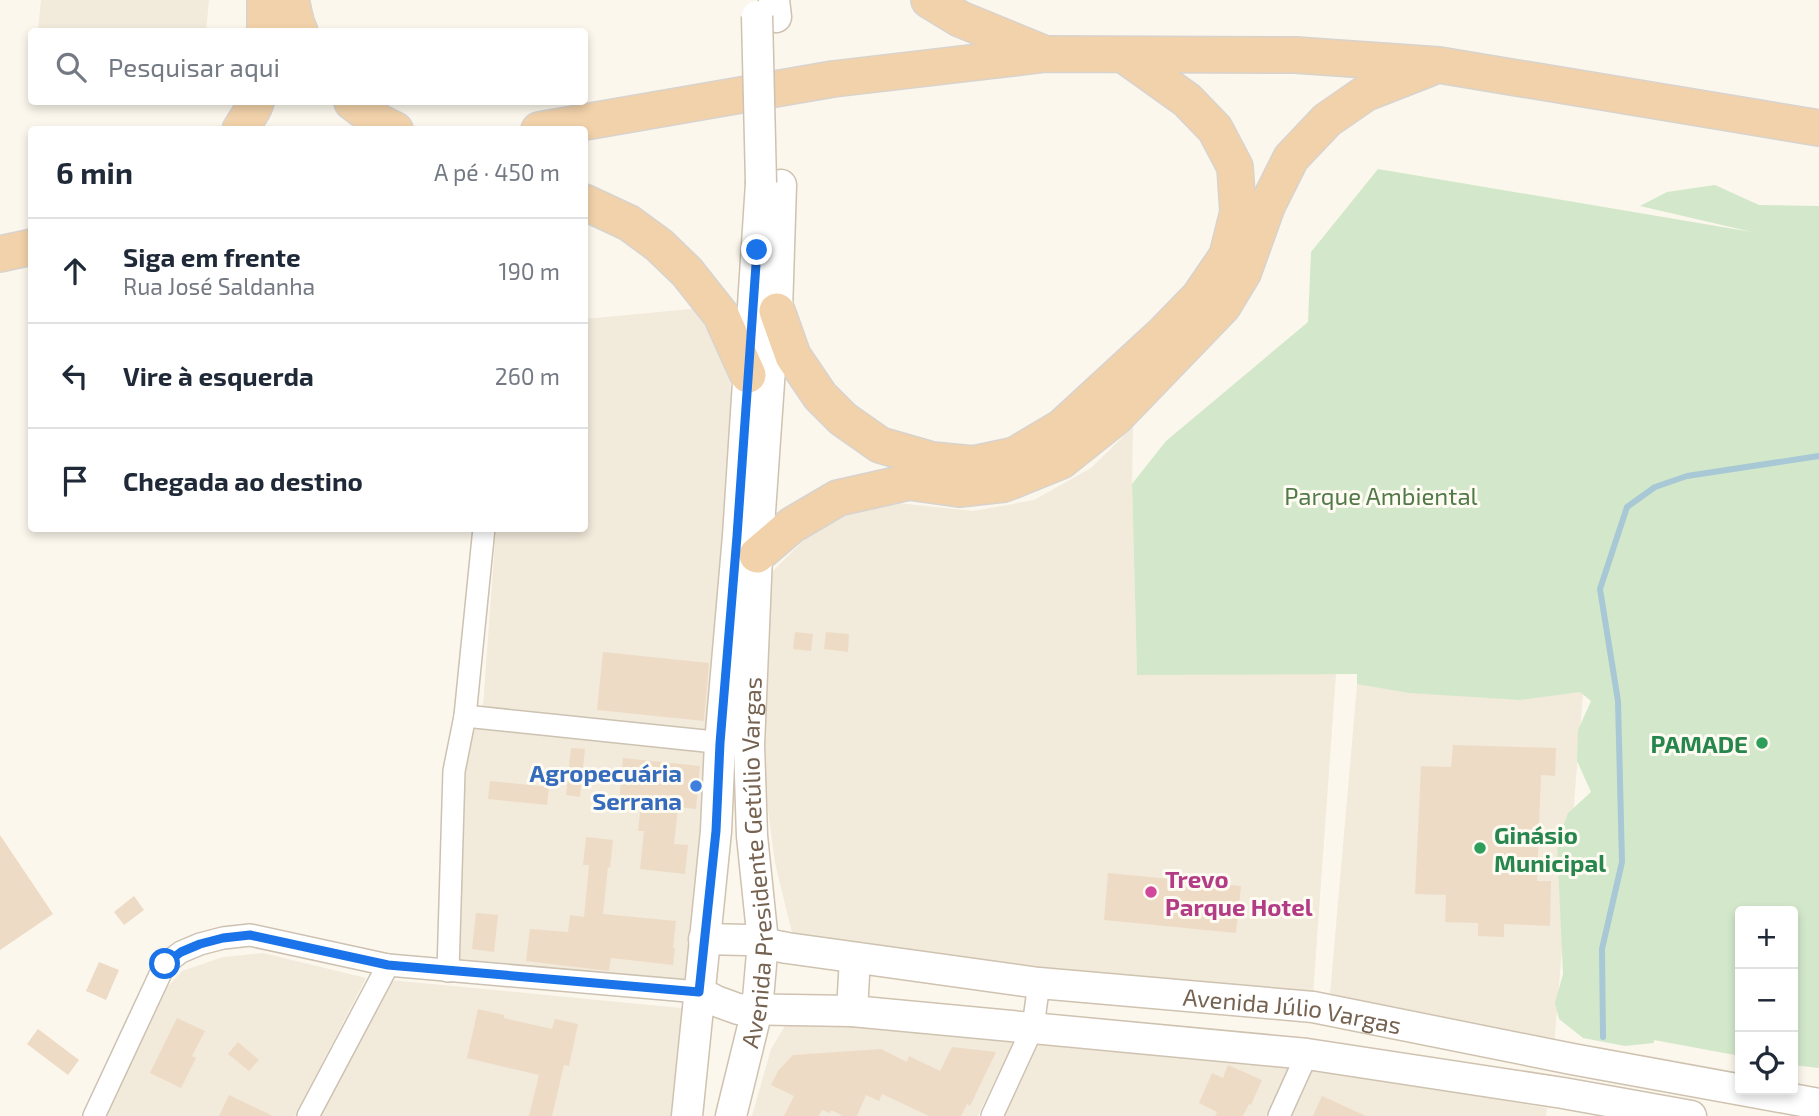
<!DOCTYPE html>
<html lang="pt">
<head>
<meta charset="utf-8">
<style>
  body { margin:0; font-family:"Exo 2",sans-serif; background:#f2f2f3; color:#1f2937 }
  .controls { position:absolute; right:21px; bottom:21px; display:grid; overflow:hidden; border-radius:7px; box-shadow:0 4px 10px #0003 }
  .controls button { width:63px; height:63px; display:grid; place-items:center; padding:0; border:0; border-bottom:2px solid #e0e1e3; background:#fff; color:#1f2937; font:35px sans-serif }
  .stop { position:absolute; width:21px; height:21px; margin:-16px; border:5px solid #1a73e8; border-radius:50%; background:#fff }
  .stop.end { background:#1a73e8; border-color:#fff; box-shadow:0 2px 7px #0008 }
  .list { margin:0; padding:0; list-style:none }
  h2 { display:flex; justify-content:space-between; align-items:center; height:91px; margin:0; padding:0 28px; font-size:30px }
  h2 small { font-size:23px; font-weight:400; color:#747a83 }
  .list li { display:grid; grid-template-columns:46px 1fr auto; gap:21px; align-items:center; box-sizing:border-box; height:105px; padding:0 28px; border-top:2px solid #e0e1e3 }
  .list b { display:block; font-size:26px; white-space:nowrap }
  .list p { margin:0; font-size:23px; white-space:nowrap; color:#747a83 }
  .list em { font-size:23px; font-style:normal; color:#747a83 }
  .icon { flex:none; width:38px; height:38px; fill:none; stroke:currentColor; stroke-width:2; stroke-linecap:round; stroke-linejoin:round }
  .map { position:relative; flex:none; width:1819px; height:1116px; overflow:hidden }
  .search { position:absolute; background:#fff; box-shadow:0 4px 10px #0003; left:28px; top:28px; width:560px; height:77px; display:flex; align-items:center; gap:18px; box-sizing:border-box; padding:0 24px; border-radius:7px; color:#747a83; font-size:26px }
  .panel { position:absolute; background:#fff; box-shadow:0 4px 10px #0003; left:28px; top:126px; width:560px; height:406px; border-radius:7px }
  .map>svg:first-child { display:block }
  .residential { fill:#f2eadb }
  .green { fill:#d3e8cb }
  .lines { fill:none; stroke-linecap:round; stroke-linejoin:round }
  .stream { stroke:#a8c8d5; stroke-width:6 }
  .building { fill:#eedbc6 }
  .minor-casing { stroke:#cdc1b2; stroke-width:24 }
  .secondary-casing { stroke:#cfc2b0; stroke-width:33 }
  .trunk-casing { stroke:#d8d3ce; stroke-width:38 }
  .minor { stroke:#fff; stroke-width:21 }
  .secondary { stroke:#fff; stroke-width:30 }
  .trunk { stroke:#f1d2aa; stroke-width:35 }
  .secondary-bridge-casing { stroke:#cfc2b0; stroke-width:33; stroke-linecap:butt }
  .secondary-bridge { stroke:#fff; stroke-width:30 }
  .route { stroke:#1a73e8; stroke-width:9 }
  .leisure-dot { fill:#2e9e5b; stroke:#fefbf2; stroke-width:2.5 }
  .shop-dot { fill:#3f7fe0; stroke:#fefbf2; stroke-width:2.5 }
  .hotel-dot { fill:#d1479c; stroke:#fefbf2; stroke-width:2.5 }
  .labels { text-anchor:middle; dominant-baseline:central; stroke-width:6; stroke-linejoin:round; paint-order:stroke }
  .park-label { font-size:24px; fill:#517949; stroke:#fefbf2 }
  .leisure-label { font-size:24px; font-weight:bold; fill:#27864d; stroke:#fefbf2; text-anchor:end }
  .shop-label { font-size:24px; font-weight:bold; fill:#366cbe; stroke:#fefbf2; text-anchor:end }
  .street-label { font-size:24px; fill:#756250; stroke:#fefbf2 }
  .hotel-label { font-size:24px; font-weight:bold; fill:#b23c85; stroke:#fefbf2; text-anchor:start }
</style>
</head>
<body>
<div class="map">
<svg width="1819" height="1116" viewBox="0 0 1819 1116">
  <rect width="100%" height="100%" fill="#fbf7ec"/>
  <g class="residential">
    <polygon points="41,0 209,0 206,31 38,31"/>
    <polygon points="701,308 730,382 735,443 712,731 483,706 496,529 584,528 585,319"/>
    <polygon points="1133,427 1132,484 1137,674 1336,674 1313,994 1039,975 818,942 792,933 775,863 759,739 770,574 812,532 862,508 898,503 973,511 1034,500 1091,468"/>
    <polygon points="1358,674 1584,681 1554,1046 1330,994"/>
    <polygon points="473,722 711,750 685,979 459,961 460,767"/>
    <polygon points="263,953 366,978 295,1116 107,1116 162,993 182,971 223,957"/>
    <polygon points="390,980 691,1009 678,1116 321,1116"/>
    <polygon points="788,1021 1018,1032 978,1116 752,1116 771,1049"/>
    <polygon points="1043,1034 1291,1062 1266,1116 1005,1116"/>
    <polygon points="1312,1067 1547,1108 1546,1116 1291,1116"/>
  </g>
  <polygon class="green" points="1378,169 1752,232 1640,206 1667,192 1715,185 1759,205 1819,206 1819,1068 1793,1065 1793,911 1740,911 1740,1056 1654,1040 1654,1043 1625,1046 1583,1038 1559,1019 1555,1003 1563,974 1557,843 1568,813 1591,792 1577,761 1578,730 1591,701 1580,692 1520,700 1409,693 1357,684 1357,674 1137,675 1132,484 1166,441 1308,322 1311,252"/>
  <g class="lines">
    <polyline class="stream" points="1603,1037 1602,949 1622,862 1618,701 1600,589 1627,507 1655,487 1687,476 1819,456"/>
  </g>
  <g class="building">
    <polygon points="795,632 813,634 811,651 793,649"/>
    <polygon points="826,632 849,634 848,652 824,649"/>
    <polygon points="603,652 709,663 704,721 597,710"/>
    <polygon points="1453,745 1556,748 1555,776 1541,775 1537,881 1551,881 1550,926 1504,924 1504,937 1478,936 1478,923 1445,922 1446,895 1415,894 1421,766 1451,767"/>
    <polygon points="571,748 585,749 580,797 566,795"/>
    <polygon points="623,758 700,766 696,809 678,807 674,844 688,845 685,874 640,869 644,831 638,831 641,804 619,802"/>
    <polygon points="490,781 549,787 547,805 488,799"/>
    <polygon points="0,835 53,914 0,950"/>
    <polygon points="586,837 613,840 610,868 608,867 603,914 676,921 673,948 675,948 673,965 611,958 609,971 526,961 530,929 568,932 570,915 584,917 589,865 583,865"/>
    <polygon points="1108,873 1241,886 1236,933 1104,920"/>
    <polygon points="134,896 144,910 124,925 114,912"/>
    <polygon points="476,913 498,915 494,952 472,949"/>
    <polygon points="99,962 119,970 106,1000 86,991"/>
    <polygon points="478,1009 504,1015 504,1018 552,1029 555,1019 578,1024 569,1066 564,1065 552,1116 529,1116 539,1075 467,1058"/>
    <polygon points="177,1018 205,1031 192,1056 196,1058 181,1088 150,1073"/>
    <polygon points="38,1029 79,1060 68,1075 27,1044"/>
    <polygon points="238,1042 259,1060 249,1071 228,1054"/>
    <polygon points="952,1047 996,1052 970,1106 967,1104 961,1116 929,1116 882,1094 879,1101 866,1095 857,1116 843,1116 831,1110 830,1113 822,1110 819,1116 784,1116 794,1096 771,1085 778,1071 793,1055 881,1049 907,1062 909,1056 940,1071"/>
    <polygon points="1228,1065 1262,1080 1251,1105 1249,1104 1243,1116 1215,1116 1217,1112 1199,1103 1212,1073 1223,1078"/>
    <polygon points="229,1095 273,1116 219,1116"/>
    <polygon points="1322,1096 1366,1116 1313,1116"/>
  </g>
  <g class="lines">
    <defs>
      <g id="minor">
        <polyline points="465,716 734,744"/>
        <polyline points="448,971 454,771 465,716 484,528"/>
        <polyline points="94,1116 165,964 181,952 200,944 223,938 250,935 388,965 699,992"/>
        <polyline points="308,1116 388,965"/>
        <polyline points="992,1116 1033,1027 1039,983"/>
        <polyline points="1279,1116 1307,1054"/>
      </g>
      <g id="secondary">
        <polyline points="774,0 776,17"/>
        <path id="s1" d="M704,939L747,940L787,948L1039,983L1313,1007L1572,1059L1819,1104"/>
        <polyline points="699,992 716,1001 738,1009 852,1011 1307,1054 1563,1093 1691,1116"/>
        <polyline points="852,1011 855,958"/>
        <polyline points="687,1116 716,831 720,743 738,536 761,183"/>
        <path id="s2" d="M731,1116L757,1010L763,942L752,836L749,745L757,555L770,368L777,311L781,185"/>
      </g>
      <g id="trunk">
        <polyline points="291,0 296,22 300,32"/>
        <polyline points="929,0 960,19 1043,53"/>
        <polyline points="265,32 265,0"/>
        <polyline points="352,102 379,122 395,130"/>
        <polyline points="240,130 253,109 256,102"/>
        <polyline points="539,130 833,79 1046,54 1295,55 1439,65 1819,128"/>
        <polyline points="584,202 629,223 659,245 687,272 721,315 748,375"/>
        <polyline points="0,254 32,247"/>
        <polyline points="777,311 793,356 820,396 843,419 880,445 932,460 973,464 1015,455 1062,427 1163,334 1199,297 1227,256 1238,212 1235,167 1215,129 1187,100 1124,55"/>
        <polyline points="757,555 792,525 838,498 909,482 959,489 1004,484 1061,461 1115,418 1223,306 1243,273 1267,206 1291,158 1327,120 1366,93 1430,68"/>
      </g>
    </defs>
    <use href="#minor" class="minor-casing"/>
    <use href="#secondary" class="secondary-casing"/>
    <use href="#trunk" class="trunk-casing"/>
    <use href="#minor" class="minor"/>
    <use href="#secondary" class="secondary"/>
    <use href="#trunk" class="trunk"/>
    <defs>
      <polyline id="secondary-bridge" points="757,16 761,183"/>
    </defs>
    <use href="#secondary-bridge" class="secondary-bridge-casing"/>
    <use href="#secondary-bridge" class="secondary-bridge"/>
  </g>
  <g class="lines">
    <polyline class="route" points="165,964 181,952 200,944 223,938 250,935 388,965 699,992 716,831 720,743 737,536 757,250"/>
  </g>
  <g class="leisure-dot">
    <circle cx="1762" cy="743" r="7"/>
    <circle cx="1480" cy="848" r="7"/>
  </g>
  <circle class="shop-dot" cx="696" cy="786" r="7"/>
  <circle class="hotel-dot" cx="1151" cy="892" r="7"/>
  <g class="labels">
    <g class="park-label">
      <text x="1381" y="495">Parque Ambiental</text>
    </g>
    <g class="leisure-label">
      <text x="1748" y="743">PAMADE</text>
      <text x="1494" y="834" text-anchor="start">Ginásio<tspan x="1494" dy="28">Municipal</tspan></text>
    </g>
    <g class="shop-label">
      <text x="682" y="772">Agropecuária<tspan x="682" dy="28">Serrana</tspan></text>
    </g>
    <g class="street-label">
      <text stroke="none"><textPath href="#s2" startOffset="257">Avenida Presidente Getúlio Vargas</textPath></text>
      <text stroke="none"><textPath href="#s1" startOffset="593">Avenida Júlio Vargas</textPath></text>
    </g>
    <g class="hotel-label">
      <text x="1165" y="878">Trevo<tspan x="1165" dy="28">Parque Hotel</tspan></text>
    </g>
  </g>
</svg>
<div class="controls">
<button>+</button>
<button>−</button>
<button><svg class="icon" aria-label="locate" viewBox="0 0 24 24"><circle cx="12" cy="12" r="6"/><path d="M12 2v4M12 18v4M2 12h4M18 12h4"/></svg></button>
</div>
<div class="stop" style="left:165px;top:964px"></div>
<div class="stop end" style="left:757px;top:250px"></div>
<div class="search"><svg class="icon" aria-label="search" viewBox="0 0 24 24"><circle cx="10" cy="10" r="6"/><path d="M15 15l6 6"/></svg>Pesquisar aqui</div>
<section class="panel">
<h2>6 min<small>A pé · 450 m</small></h2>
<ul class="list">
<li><svg class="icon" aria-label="ahead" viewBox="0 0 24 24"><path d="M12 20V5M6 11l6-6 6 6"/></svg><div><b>Siga em frente</b><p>Rua José Saldanha</p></div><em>190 m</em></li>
<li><svg class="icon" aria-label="left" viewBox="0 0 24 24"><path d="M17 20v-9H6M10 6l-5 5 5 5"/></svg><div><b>Vire à esquerda</b></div><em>260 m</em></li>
<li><svg class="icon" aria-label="arrive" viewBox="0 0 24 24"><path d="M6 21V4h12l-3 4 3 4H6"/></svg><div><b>Chegada ao destino</b></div></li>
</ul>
</section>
</div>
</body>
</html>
